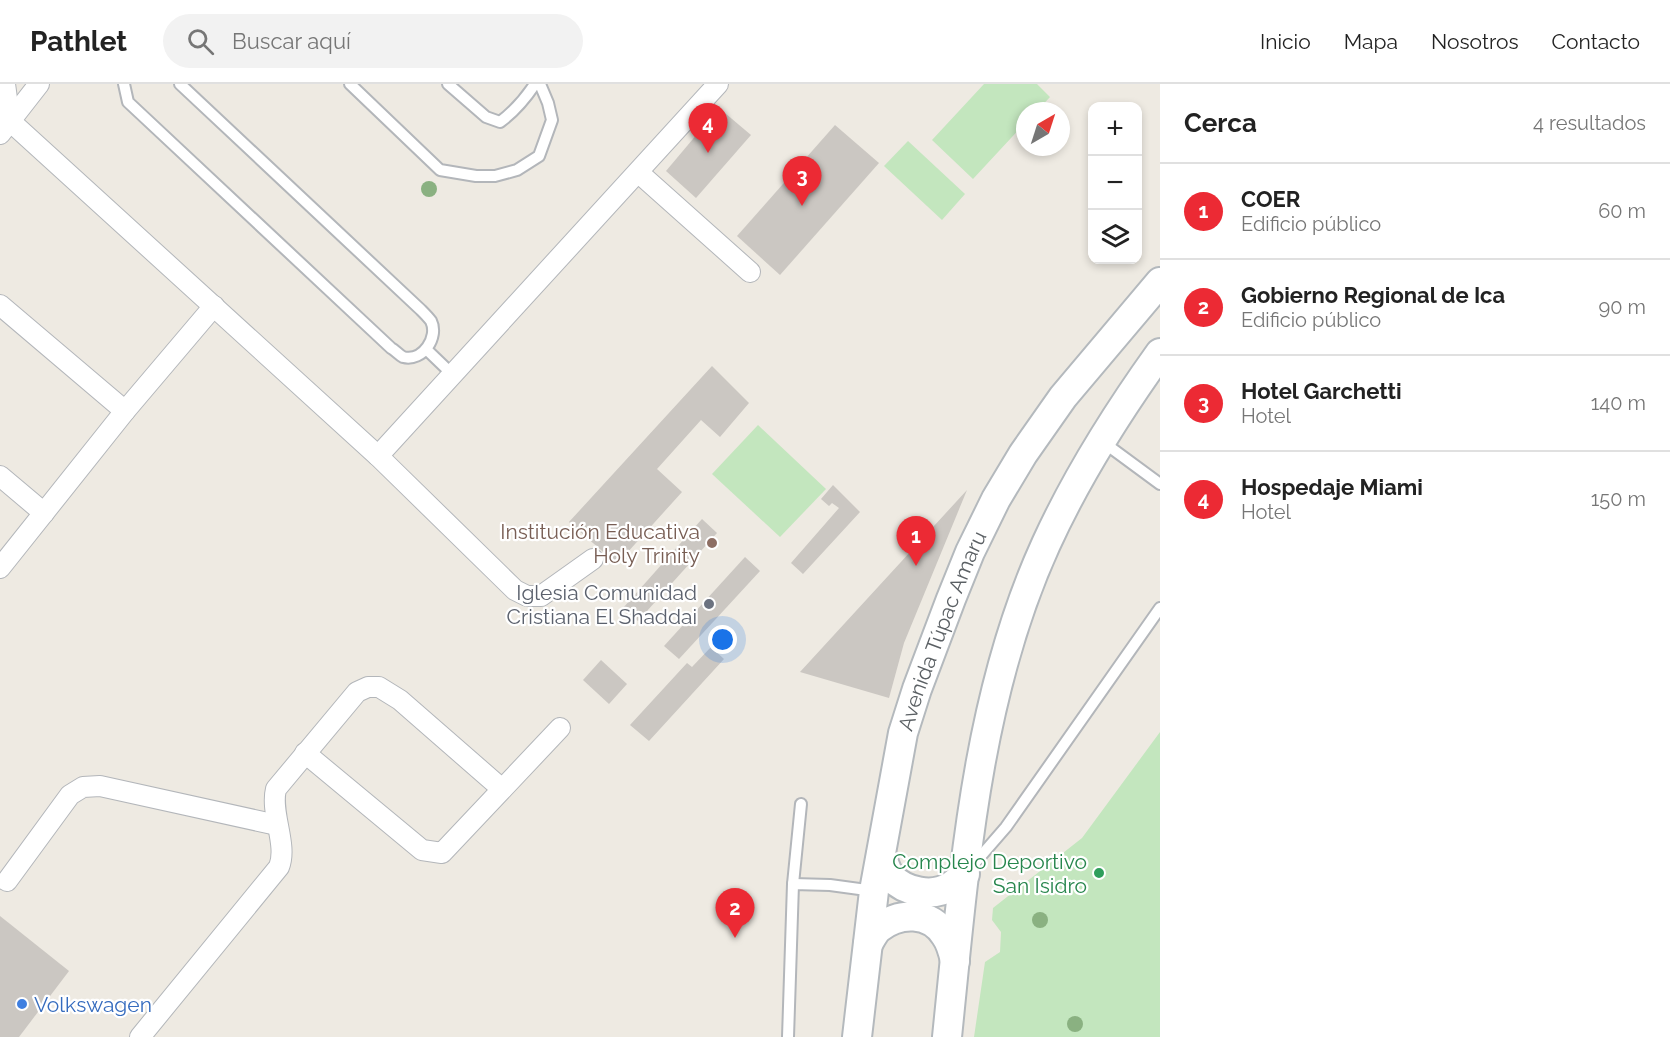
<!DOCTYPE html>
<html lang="es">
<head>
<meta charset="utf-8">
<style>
  body { margin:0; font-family:Raleway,sans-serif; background:#f2f2f2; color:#222 }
  .controls { position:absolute; right:18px; top:18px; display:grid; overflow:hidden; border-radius:12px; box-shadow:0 3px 9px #0003 }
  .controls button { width:54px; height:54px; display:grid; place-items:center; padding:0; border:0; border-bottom:2px solid #e0e0e0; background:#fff; color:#222; font:30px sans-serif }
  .compass { position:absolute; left:1016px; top:18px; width:54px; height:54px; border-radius:50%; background:#fff; box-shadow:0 3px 9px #0003; rotate:39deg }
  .you { position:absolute; left:723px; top:556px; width:21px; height:21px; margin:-15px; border:4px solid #fff; border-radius:50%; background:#1a73e8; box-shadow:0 0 0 9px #1a73e833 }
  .badge { display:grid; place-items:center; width:39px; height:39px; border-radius:50%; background:#ec2a34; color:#fff; font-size:20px; font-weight:700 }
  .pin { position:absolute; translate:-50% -50px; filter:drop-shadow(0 2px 3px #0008) }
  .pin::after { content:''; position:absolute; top:32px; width:21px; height:18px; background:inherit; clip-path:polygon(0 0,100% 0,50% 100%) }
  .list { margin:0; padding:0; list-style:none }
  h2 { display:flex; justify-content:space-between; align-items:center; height:78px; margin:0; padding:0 24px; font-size:26px }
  h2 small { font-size:20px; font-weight:400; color:#767676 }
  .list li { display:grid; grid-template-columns:39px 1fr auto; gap:18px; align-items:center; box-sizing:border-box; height:96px; padding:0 24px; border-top:2px solid #e0e0e0 }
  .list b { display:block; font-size:22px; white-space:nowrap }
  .list p { margin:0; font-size:20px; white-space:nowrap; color:#767676 }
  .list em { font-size:20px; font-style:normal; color:#767676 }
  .icon { flex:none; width:33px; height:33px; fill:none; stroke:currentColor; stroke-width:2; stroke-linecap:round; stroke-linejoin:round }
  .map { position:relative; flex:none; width:1160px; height:953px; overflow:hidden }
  header { display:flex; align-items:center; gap:36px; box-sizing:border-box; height:84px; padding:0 30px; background:#fff; border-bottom:2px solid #e0e0e0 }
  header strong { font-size:28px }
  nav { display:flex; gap:33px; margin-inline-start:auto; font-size:21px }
  .search { width:420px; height:54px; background:#f2f2f2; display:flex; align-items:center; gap:15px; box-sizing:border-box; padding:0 21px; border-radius:33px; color:#767676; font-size:22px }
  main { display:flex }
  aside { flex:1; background:#fff }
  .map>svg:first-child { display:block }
  .green { fill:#c3e6be }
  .building { fill:#cbc7c2 }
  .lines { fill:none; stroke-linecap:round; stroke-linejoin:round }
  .lane-casing { stroke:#b3b6ba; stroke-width:14 }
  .street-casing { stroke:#b3b6ba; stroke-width:22 }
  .secondary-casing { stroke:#b4b9bd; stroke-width:32 }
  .lane { stroke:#fff; stroke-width:10 }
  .street { stroke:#fff; stroke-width:20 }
  .secondary { stroke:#fff; stroke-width:28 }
  .tree { fill:#8ab181 }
  .education-dot { fill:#8d6e63; stroke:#fff; stroke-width:2 }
  .worship-dot { fill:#6b7280; stroke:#fff; stroke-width:2 }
  .leisure-dot { fill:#2e9e5b; stroke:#fff; stroke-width:2 }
  .shop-dot { fill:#3f7fe0; stroke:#fff; stroke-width:2 }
  .labels { text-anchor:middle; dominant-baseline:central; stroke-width:4.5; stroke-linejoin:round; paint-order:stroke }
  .education-label { font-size:21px; fill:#785e54; stroke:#fff; text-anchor:end }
  .worship-label { font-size:21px; fill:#5b616d; stroke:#fff; text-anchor:end }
  .street-label { font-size:21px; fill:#5b6064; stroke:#fff }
  .leisure-label { font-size:21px; fill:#27864d; stroke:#fff; text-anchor:end }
  .shop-label { font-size:21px; fill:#366cbe; stroke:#fff; text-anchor:start }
</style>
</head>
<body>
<header>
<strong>Pathlet</strong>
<div class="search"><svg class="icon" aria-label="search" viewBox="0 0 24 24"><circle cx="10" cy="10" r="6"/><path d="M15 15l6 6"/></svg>Buscar aquí</div>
<nav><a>Inicio</a><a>Mapa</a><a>Nosotros</a><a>Contacto</a></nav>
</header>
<main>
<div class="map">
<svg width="1160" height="953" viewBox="0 0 1160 953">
  <rect width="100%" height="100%" fill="#eeeae2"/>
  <g class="green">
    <polygon points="984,0 1037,0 1050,13 1037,27 1025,27 1025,39 973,95 932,56"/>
    <polygon points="908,57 965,110 942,136 884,82"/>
    <polygon points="758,341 826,405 780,453 712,390"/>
    <polygon points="1160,648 1160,953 974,953 985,878 1000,868 1001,848 992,836 993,824 1082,754"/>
  </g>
  <g class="building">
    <polygon points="719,24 751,51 696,114 666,87"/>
    <polygon points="835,41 879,79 780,191 737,152"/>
    <polygon points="712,282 749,319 720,353 701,336 657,385 682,408 617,480 569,438"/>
    <polygon points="833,401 860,428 803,490 791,479 839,424 832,419 829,422 821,415"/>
    <polygon points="967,406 904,559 889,614 800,588"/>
    <polygon points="702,435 717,449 638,537 623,524"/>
    <polygon points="745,473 760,487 679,575 664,562"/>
    <polygon points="711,563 724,575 649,657 630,641 687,579 692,583"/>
    <polygon points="601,576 627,600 609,620 583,596"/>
    <polygon points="0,832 69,887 19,953 0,953"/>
  </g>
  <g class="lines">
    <defs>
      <g id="lane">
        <path d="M124,0L128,18L391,264C395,266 399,271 403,273C423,278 439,253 431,237C428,233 424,229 421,226L180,0"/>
        <polyline points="350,0 440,86 476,92 495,92 517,86 539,72 552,36 548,19 540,0"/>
        <path d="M448,0L486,33L500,38C515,27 525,15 535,0"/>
        <polyline points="427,266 452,290"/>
        <polyline points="1103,358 1160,400"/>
        <polyline points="973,781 1006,743 1160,524"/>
        <polyline points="793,800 801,720"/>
        <polyline points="788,953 793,800 830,801 874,807"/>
      </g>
      <g id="street">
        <polyline points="5,0 10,37 378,372 515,506 527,512 541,512 593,475"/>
        <polyline points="0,50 39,0"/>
        <polyline points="639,89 750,188"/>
        <polyline points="0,221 125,327"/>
        <polyline points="378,372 718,0"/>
        <polyline points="0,392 44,429"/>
        <polyline points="0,484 125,327 214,222"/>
        <polyline points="305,669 422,766 442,769 560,644"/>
        <polyline points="7,797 70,711 83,703 100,702 277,741"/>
        <path d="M140,953L279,783C288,761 270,729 276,705L357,608L368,603H379L400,616L502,705"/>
      </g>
      <g id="secondary">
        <path d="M881,771C884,778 886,787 891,793C905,808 933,814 951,802C956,799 961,794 965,790"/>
        <path d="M868,860C871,855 874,848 879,844C899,828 930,827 945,851C951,859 953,868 955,877"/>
        <path id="s1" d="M857,953L874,807L903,649L917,605L951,515L970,468L996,415L1023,370L1063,313L1160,198"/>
        <path d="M947,953C964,788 976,613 1046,460C1077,392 1117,329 1160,269"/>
      </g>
    </defs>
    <use href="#lane" class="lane-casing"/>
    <use href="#street" class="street-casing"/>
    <use href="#secondary" class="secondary-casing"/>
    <use href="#lane" class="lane"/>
    <use href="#street" class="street"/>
    <use href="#secondary" class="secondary"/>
  </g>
  <g class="tree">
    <circle cx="429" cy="105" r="8"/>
    <circle cx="1040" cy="836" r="8"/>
    <circle cx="1075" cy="940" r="8"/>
  </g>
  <circle class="education-dot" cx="712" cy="459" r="6"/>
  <circle class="worship-dot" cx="709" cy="520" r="6"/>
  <circle class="leisure-dot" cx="1099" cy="789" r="6"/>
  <circle class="shop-dot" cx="22" cy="920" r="6"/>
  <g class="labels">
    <g class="education-label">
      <text x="700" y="447">Institución Educativa<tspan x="700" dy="24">Holy Trinity</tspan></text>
    </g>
    <g class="worship-label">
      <text x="697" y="508">Iglesia Comunidad<tspan x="697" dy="24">Cristiana El Shaddai</tspan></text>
    </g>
    <g class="street-label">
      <text stroke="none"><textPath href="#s1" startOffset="417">Avenida Túpac Amaru</textPath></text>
    </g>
    <g class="leisure-label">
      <text x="1087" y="777">Complejo Deportivo<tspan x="1087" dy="24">San Isidro</tspan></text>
    </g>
    <g class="shop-label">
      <text x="34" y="920">Volkswagen</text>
    </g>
  </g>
</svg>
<div class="controls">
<button>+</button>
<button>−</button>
<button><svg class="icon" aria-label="layers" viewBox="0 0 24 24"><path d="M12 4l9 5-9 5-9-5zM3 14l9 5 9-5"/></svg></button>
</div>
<svg class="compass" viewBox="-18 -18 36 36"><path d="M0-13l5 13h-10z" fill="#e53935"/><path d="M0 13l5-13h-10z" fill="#767676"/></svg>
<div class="you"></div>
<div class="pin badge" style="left:916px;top:482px">1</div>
<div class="pin badge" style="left:735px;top:854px">2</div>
<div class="pin badge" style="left:802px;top:122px">3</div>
<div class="pin badge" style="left:708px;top:69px">4</div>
</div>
<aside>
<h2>Cerca<small>4 resultados</small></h2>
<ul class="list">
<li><span class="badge">1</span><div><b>COER</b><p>Edificio público</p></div><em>60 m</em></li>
<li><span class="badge">2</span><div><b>Gobierno Regional de Ica</b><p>Edificio público</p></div><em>90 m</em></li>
<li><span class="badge">3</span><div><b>Hotel Garchetti</b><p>Hotel</p></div><em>140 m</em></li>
<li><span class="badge">4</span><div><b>Hospedaje Miami</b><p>Hotel</p></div><em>150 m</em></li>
</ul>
</aside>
</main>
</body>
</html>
